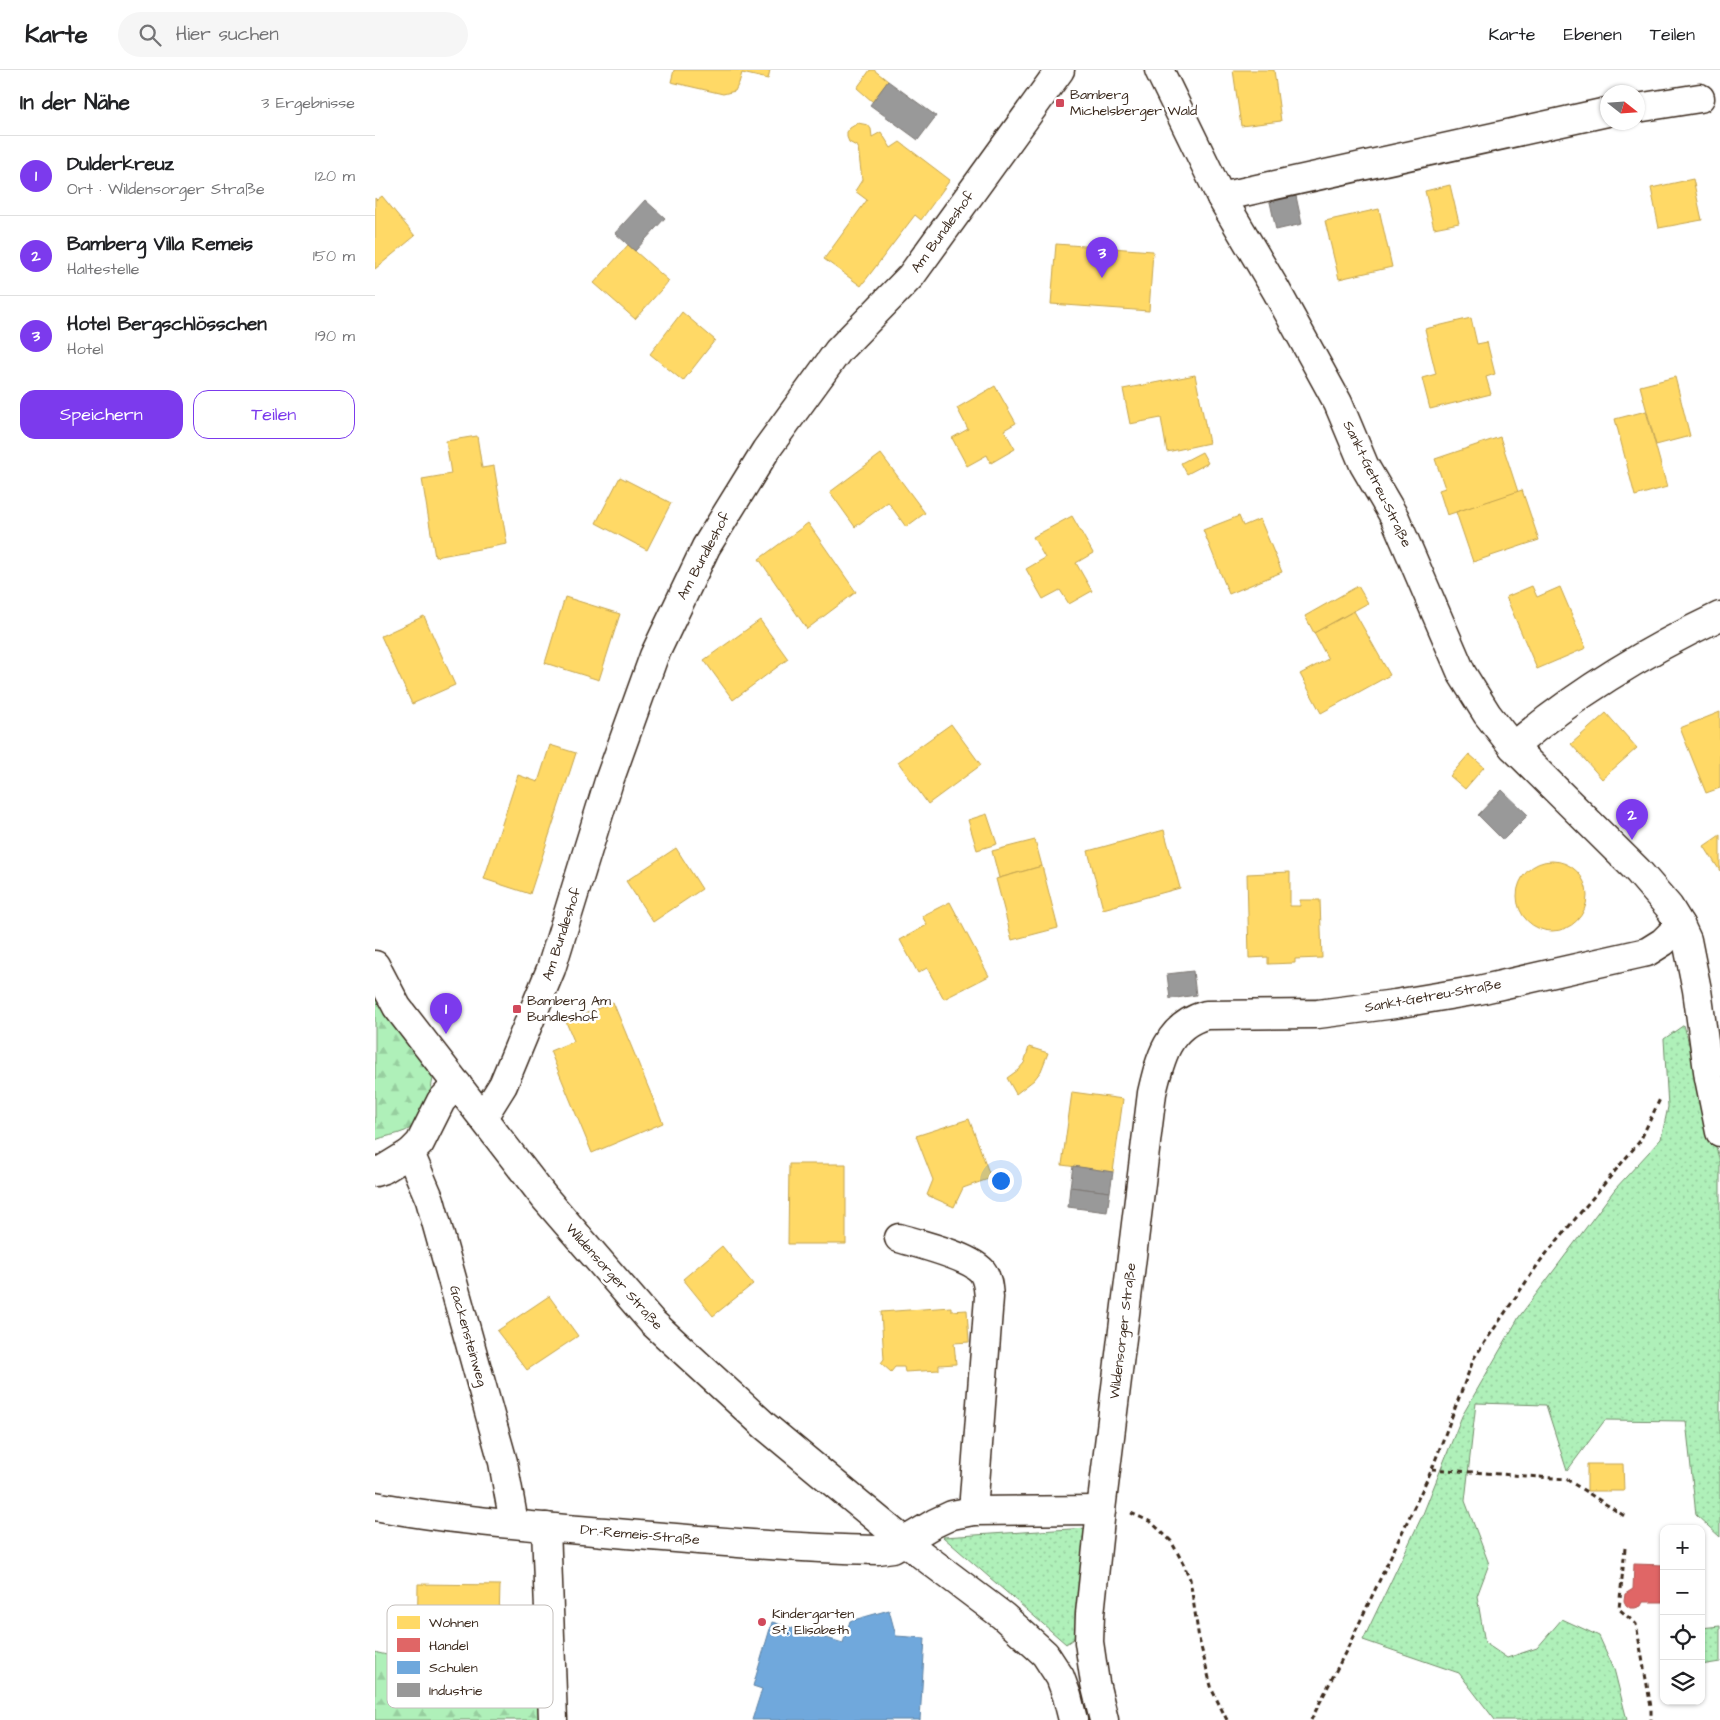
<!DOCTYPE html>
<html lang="de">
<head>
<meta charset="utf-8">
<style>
  body { margin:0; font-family:"Architects Daughter",sans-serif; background:#f6f6f6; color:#202124 }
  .controls { position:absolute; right:15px; bottom:15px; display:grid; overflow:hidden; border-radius:10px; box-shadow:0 1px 4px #0004 }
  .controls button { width:45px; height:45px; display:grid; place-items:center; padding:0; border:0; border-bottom:1px solid #e0e0e0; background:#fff; color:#202124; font:25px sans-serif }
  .compass { position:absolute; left:1225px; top:15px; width:45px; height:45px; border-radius:50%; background:#fff; box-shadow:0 1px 4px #0004; rotate:107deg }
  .you { position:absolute; left:625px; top:1110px; width:18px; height:18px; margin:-12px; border:4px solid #fff; border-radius:50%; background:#1a73e8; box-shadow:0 0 0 8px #1a73e833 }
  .badge { display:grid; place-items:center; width:32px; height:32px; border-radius:50%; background:#7c3aed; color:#fff; font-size:16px; font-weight:700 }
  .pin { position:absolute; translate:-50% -41px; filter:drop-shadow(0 1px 2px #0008) }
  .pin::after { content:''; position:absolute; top:26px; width:18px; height:15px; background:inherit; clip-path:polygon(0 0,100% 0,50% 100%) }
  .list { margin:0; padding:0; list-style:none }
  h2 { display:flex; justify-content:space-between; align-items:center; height:65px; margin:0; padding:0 20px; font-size:21px }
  h2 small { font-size:16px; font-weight:400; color:#757577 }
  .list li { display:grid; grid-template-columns:32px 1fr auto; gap:15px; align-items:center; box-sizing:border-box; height:80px; padding:0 20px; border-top:1px solid #e0e0e0 }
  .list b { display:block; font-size:19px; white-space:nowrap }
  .list p { margin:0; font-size:16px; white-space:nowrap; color:#757577 }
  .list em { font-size:16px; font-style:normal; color:#757577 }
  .actions { display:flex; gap:10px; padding:15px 20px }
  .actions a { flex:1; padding:11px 0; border:1px solid #7c3aed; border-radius:15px; text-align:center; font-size:18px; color:#7c3aed }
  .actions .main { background:#7c3aed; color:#fff }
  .icon { flex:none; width:28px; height:28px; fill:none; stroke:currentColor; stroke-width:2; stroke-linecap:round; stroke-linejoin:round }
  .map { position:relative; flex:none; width:1345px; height:1650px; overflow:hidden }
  header { display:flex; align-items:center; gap:30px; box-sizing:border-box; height:70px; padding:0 25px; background:#fff; border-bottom:1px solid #e0e0e0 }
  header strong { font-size:24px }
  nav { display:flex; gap:28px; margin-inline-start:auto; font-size:18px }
  .search { width:350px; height:45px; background:#f6f6f6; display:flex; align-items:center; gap:12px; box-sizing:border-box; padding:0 18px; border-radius:28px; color:#757577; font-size:19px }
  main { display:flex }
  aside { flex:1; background:#fff }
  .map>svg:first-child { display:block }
  .grass { fill:url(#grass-dots); stroke:#758d6c }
  .forest { fill:url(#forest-firs); stroke:#758d6c }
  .homes { fill:#ffd966; stroke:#c4a450 }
  .shops { fill:#e06666; stroke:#ae5450 }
  .schools { fill:#6fa8dc; stroke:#5f82a3 }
  .industry { fill:#999; stroke:#7d7874 }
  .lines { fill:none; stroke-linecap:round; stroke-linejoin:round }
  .minor-casing { stroke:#3b2a1e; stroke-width:31 }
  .path { stroke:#3b2a1e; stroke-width:3; stroke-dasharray:5 4; stroke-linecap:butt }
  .minor { stroke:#fff; stroke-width:28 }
  .poi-dot { fill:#d1495b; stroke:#fff; stroke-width:2 }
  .labels { text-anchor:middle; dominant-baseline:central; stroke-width:5; stroke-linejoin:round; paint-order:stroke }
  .poi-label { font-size:14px; fill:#3b2a1e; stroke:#fff; text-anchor:start }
  .street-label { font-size:14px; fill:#3b2a1e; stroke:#fff }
  .key { fill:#fff; stroke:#c4bfbc; stroke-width:1 }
  .key-label { font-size:14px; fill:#3b2a1e }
</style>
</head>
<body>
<header>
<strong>Karte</strong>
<div class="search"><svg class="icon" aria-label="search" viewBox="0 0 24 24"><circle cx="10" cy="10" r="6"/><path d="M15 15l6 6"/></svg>Hier suchen</div>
<nav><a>Karte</a><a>Ebenen</a><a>Teilen</a></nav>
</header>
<main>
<aside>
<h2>In der Nähe<small>3 Ergebnisse</small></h2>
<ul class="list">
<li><span class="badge">1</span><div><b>Dulderkreuz</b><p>Ort · Wildensorger Straße</p></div><em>120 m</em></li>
<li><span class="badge">2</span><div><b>Bamberg Villa Remeis</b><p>Haltestelle</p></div><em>150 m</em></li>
<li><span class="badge">3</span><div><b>Hotel Bergschlösschen</b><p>Hotel</p></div><em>190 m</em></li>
</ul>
<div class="actions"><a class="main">Speichern</a><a>Teilen</a></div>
</aside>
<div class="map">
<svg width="1345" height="1650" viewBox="0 0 1345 1650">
  <defs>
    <pattern id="grass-dots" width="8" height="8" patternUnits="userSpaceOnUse" patternTransform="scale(1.25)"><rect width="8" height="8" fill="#aff0b9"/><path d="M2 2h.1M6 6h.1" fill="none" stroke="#97ce9f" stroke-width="1.8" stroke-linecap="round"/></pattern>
    <pattern id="forest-firs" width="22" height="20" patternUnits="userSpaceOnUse" patternTransform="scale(1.25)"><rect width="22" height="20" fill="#aff0b9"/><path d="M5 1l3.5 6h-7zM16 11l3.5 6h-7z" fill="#97ce9f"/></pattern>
  </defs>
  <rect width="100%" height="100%" fill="#fff"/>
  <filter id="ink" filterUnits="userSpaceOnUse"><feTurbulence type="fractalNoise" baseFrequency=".02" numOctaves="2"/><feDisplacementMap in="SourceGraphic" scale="10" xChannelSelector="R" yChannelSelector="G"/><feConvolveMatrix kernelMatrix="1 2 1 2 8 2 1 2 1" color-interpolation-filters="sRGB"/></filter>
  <g filter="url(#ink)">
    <g class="grass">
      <polygon points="1309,955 1345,1092 1345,1467 1321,1445 1311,1351 1230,1350 1192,1401 1171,1335 1101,1333 1090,1431 1114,1494 1102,1526 1110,1573 1132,1588 1162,1578 1187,1549 1224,1566 1239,1599 1252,1650 1120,1650 1084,1603 988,1570 1048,1444 1087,1346 1144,1247 1240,1119 1286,1069 1293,1037 1289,969"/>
      <polygon points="712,1458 701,1567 691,1574 568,1467"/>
      <polygon points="1345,1556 1345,1592 1326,1595 1326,1558"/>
    </g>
    <g class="forest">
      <path d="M0,914L61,995C55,1017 55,1050 30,1061C21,1065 10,1066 0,1070Z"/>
      <path d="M133,1569H144L154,1574L163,1584L170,1650H0V1582C17,1588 80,1594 96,1589C109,1584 120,1574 133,1569Z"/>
    </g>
    <g class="homes">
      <polygon points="299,0 395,0 393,9 367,3 364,13 360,21 348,24 296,12"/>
      <polygon points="495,0 499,0 513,11 498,32 482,18"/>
      <polygon points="858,0 899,0 906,51 866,56"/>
      <polygon points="483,53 493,55 496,59 497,67 506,62 516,78 525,72 575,110 546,150 540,145 486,216 449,189 492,130 480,121 487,110 483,77 474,72 472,67 472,62 475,58"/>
      <polygon points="1318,109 1327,150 1284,158 1276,118"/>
      <polygon points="1075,115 1084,153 1059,158 1050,121"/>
      <polygon points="7,126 40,166 0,199 0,128 2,130"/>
      <polygon points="1004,139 1017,197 964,209 950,151"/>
      <polygon points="681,174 778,181 774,241 676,234"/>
      <polygon points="253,175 294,211 260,249 219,213"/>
      <polygon points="307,242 340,270 308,311 275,284"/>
      <polygon points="1096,248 1102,274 1112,272 1120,304 1111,307 1116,324 1055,339 1047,308 1061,304 1050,259"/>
      <polygon points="820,305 834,373 792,382 786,348 755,354 748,319"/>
      <polygon points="1300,307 1315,366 1281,375 1265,316"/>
      <polygon points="620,316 641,353 629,360 640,379 616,393 612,385 592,396 577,368 593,359 582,338"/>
      <polygon points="1271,341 1292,417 1260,426 1240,349"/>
      <polygon points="102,366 107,398 119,396 132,474 60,487 47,409 76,404 71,371"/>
      <polygon points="1125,367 1143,422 1072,445 1064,420 1070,418 1060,389"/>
      <polygon points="827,382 833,393 812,404 806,393"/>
      <polygon points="506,384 550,443 531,457 513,432 480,457 455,422"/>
      <polygon points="245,407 296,433 272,480 221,453"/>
      <polygon points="1147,420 1164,470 1098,492 1081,442"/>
      <polygon points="697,446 718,483 701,493 717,521 694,534 685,520 668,529 651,499 670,488 658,467"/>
      <polygon points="864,446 868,456 885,449 907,502 854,524 828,460"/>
      <polygon points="433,453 481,522 432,559 384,489"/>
      <polygon points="983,516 993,533 939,563 930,546"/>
      <polygon points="1157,516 1162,527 1185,517 1211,578 1162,599 1131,527"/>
      <polygon points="190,527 245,544 224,610 170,593"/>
      <polygon points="979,541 1015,605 946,643 925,604 953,589 939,563"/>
      <polygon points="49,546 80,615 37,634 6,566"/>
      <polygon points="385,550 413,589 358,630 329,590"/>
      <polygon points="1345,642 1345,718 1331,723 1305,658"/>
      <polygon points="1231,643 1262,678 1227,709 1196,674"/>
      <polygon points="576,654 606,695 553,734 523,692"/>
      <polygon points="175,675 201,683 155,824 109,809 143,705 163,712"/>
      <polygon points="1094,684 1109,697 1090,719 1075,706"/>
      <polygon points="612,744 622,774 602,780 593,750"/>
      <polygon points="789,760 805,818 728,839 713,781"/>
      <polygon points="1345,765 1345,801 1329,776"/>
      <polygon points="660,770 667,796 624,808 617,781"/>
      <polygon points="301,778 327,819 278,852 251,811"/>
      <circle cx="1177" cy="826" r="35"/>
      <polygon points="667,796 683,858 637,870 621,809"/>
      <polygon points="915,802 915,836 925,836 925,830 945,830 947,888 920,889 920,893 893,894 893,887 874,888 872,804"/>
      <polygon points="575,832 614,906 569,929 552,898 543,903 525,870 552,855 547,846"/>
      <polygon points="238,932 288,1053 217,1083 175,981 199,971 191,952"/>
      <polygon points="654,977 673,983 666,1001 659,1010 641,1024 632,1008 643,1000 649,993"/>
      <polygon points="697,1022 748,1029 738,1102 687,1095"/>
      <polygon points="594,1049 616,1108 588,1118 579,1137 552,1125 558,1110 541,1066"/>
      <polygon points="414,1094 471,1094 471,1174 413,1174"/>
      <polygon points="347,1176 378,1214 338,1246 308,1209"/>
      <polygon points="174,1226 203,1266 152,1300 122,1261"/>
      <polygon points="576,1237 576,1241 592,1240 594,1272 579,1273 581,1294 564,1295 564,1300 530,1302 529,1297 520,1297 516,1302 506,1293 509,1289 506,1242"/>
      <polygon points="1212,1394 1248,1394 1249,1421 1212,1421"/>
      <polygon points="43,1514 125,1515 124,1551 90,1551 90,1583 42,1582"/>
    </g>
    <polygon class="shops" points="1259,1494 1289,1495 1289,1532 1268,1532 1266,1536 1260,1538 1255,1538 1251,1535 1249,1531 1250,1524 1258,1519"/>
    <polygon class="schools" points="514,1540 521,1566 550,1568 545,1650 377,1650 387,1619 378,1616 397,1552 468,1573 475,1551"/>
    <g class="industry">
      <polygon points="513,11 561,46 543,70 495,35"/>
      <polygon points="921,126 927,154 901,160 895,132"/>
      <polygon points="270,130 290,148 260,181 240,163"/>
      <polygon points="1127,720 1153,745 1128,770 1103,745"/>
      <polygon points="818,901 821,925 795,929 792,904"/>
      <polygon points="698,1096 738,1102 735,1122 695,1117"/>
      <polygon points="695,1117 735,1122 732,1142 693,1137"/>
    </g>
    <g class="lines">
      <defs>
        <g id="minor">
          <polyline points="784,0 846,127 901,220 963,333 989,395 1020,448 1087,604 1112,644 1138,677 1263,801 1294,837 1305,855 1312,870 1322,920 1334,1008 1345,1062"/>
          <polyline points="1262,38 1325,28"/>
          <polyline points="846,127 1232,42"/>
          <path d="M1138,677C1200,624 1271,581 1345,546"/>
          <polyline points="0,895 22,937 169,1127 277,1252 390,1356 530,1472 628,1546 670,1584 685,1607 692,1626 698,1650"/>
          <polyline points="108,1047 128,1015 176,899 234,711 279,586 331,477 391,380 463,281 536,206 685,0"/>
          <polyline points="35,1083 55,1130 128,1392 139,1453"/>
          <polyline points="0,1102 9,1099 35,1083 45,1073 66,1031 82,1014"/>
          <path d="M524,1168C544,1174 594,1186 607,1201C613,1209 613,1218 614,1227L598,1441"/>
          <path d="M0,1436C74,1450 154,1456 230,1462C321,1470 412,1478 503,1480L518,1478L560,1453L577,1445L598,1441L726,1440"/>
          <polyline points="171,1457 178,1650"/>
          <path d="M729,1650L720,1613L714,1572L715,1544L726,1440L777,1023C785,989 793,955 831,945L943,944L1020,934L1104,920L1272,882L1288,872L1305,855"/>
        </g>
      </defs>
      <use href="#minor" class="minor-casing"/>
      <g class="path">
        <polyline points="1057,1399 1191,1409 1251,1447"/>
        <polyline points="756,1443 776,1452 796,1471 808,1493 815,1509 824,1569 837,1620 852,1650"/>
        <polyline points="1250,1478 1244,1539 1261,1554 1276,1637 1276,1650"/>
        <polyline points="936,1650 973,1577 1057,1399 1099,1288 1166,1190 1265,1071 1285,1029"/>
      </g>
      <use href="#minor" class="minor"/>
    </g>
  </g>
  <g class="poi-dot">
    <rect x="680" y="28" width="10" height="10" rx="2.5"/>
    <rect x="137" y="934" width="10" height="10" rx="2.5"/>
    <circle cx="387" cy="1552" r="5"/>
  </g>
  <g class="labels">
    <g class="poi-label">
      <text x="695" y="25">Bamberg<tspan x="695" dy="16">Michelsberger Wald</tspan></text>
      <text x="152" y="931">Bamberg Am<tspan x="152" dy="16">Bundleshof</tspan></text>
      <text x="397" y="1544">Kindergarten<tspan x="397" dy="16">St. Elisabeth</tspan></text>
    </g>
    <g class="street-label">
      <text transform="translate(568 162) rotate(-54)">Am Bundleshof</text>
      <text transform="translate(1002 414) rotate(64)">Sankt-Getreu-Straße</text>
      <text transform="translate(329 486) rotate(-62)">Am Bundleshof</text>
      <text transform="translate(187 864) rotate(-72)">Am Bundleshof</text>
      <text transform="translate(1058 926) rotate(-10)">Sankt-Getreu-Straße</text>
      <text transform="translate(239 1207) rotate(48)">Wildensorger Straße</text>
      <text transform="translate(748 1261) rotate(-83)">Wildensorger Straße</text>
      <text transform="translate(93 1266) rotate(74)">Gackensteinweg</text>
      <text transform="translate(265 1465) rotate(5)">Dr.-Remeis-Straße</text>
    </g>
  </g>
  <rect x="12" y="1535" width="166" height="103" rx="8" class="key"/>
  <rect x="22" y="1546" width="23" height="13" fill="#ffd966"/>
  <rect x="22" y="1568" width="23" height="14" fill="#e06666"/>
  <rect x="22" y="1591" width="23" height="13" fill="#6fa8dc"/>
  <rect x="22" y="1613" width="23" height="14" fill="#999"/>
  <g class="key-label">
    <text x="54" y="1557">Wohnen</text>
    <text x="54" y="1580">Handel</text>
    <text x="54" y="1602">Schulen</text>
    <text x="54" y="1625">Industrie</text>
  </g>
</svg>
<div class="controls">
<button>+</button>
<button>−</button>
<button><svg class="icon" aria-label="locate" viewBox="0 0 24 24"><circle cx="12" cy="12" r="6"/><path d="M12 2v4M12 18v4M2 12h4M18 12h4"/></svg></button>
<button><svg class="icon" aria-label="layers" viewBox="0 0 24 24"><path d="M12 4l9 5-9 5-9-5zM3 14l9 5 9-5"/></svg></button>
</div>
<svg class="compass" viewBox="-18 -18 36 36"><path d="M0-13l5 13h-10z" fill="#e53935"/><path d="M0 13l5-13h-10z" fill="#757577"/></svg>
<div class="you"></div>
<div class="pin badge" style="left:71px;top:964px">1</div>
<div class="pin badge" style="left:1257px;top:770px">2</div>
<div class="pin badge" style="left:727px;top:208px">3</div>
</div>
</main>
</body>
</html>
